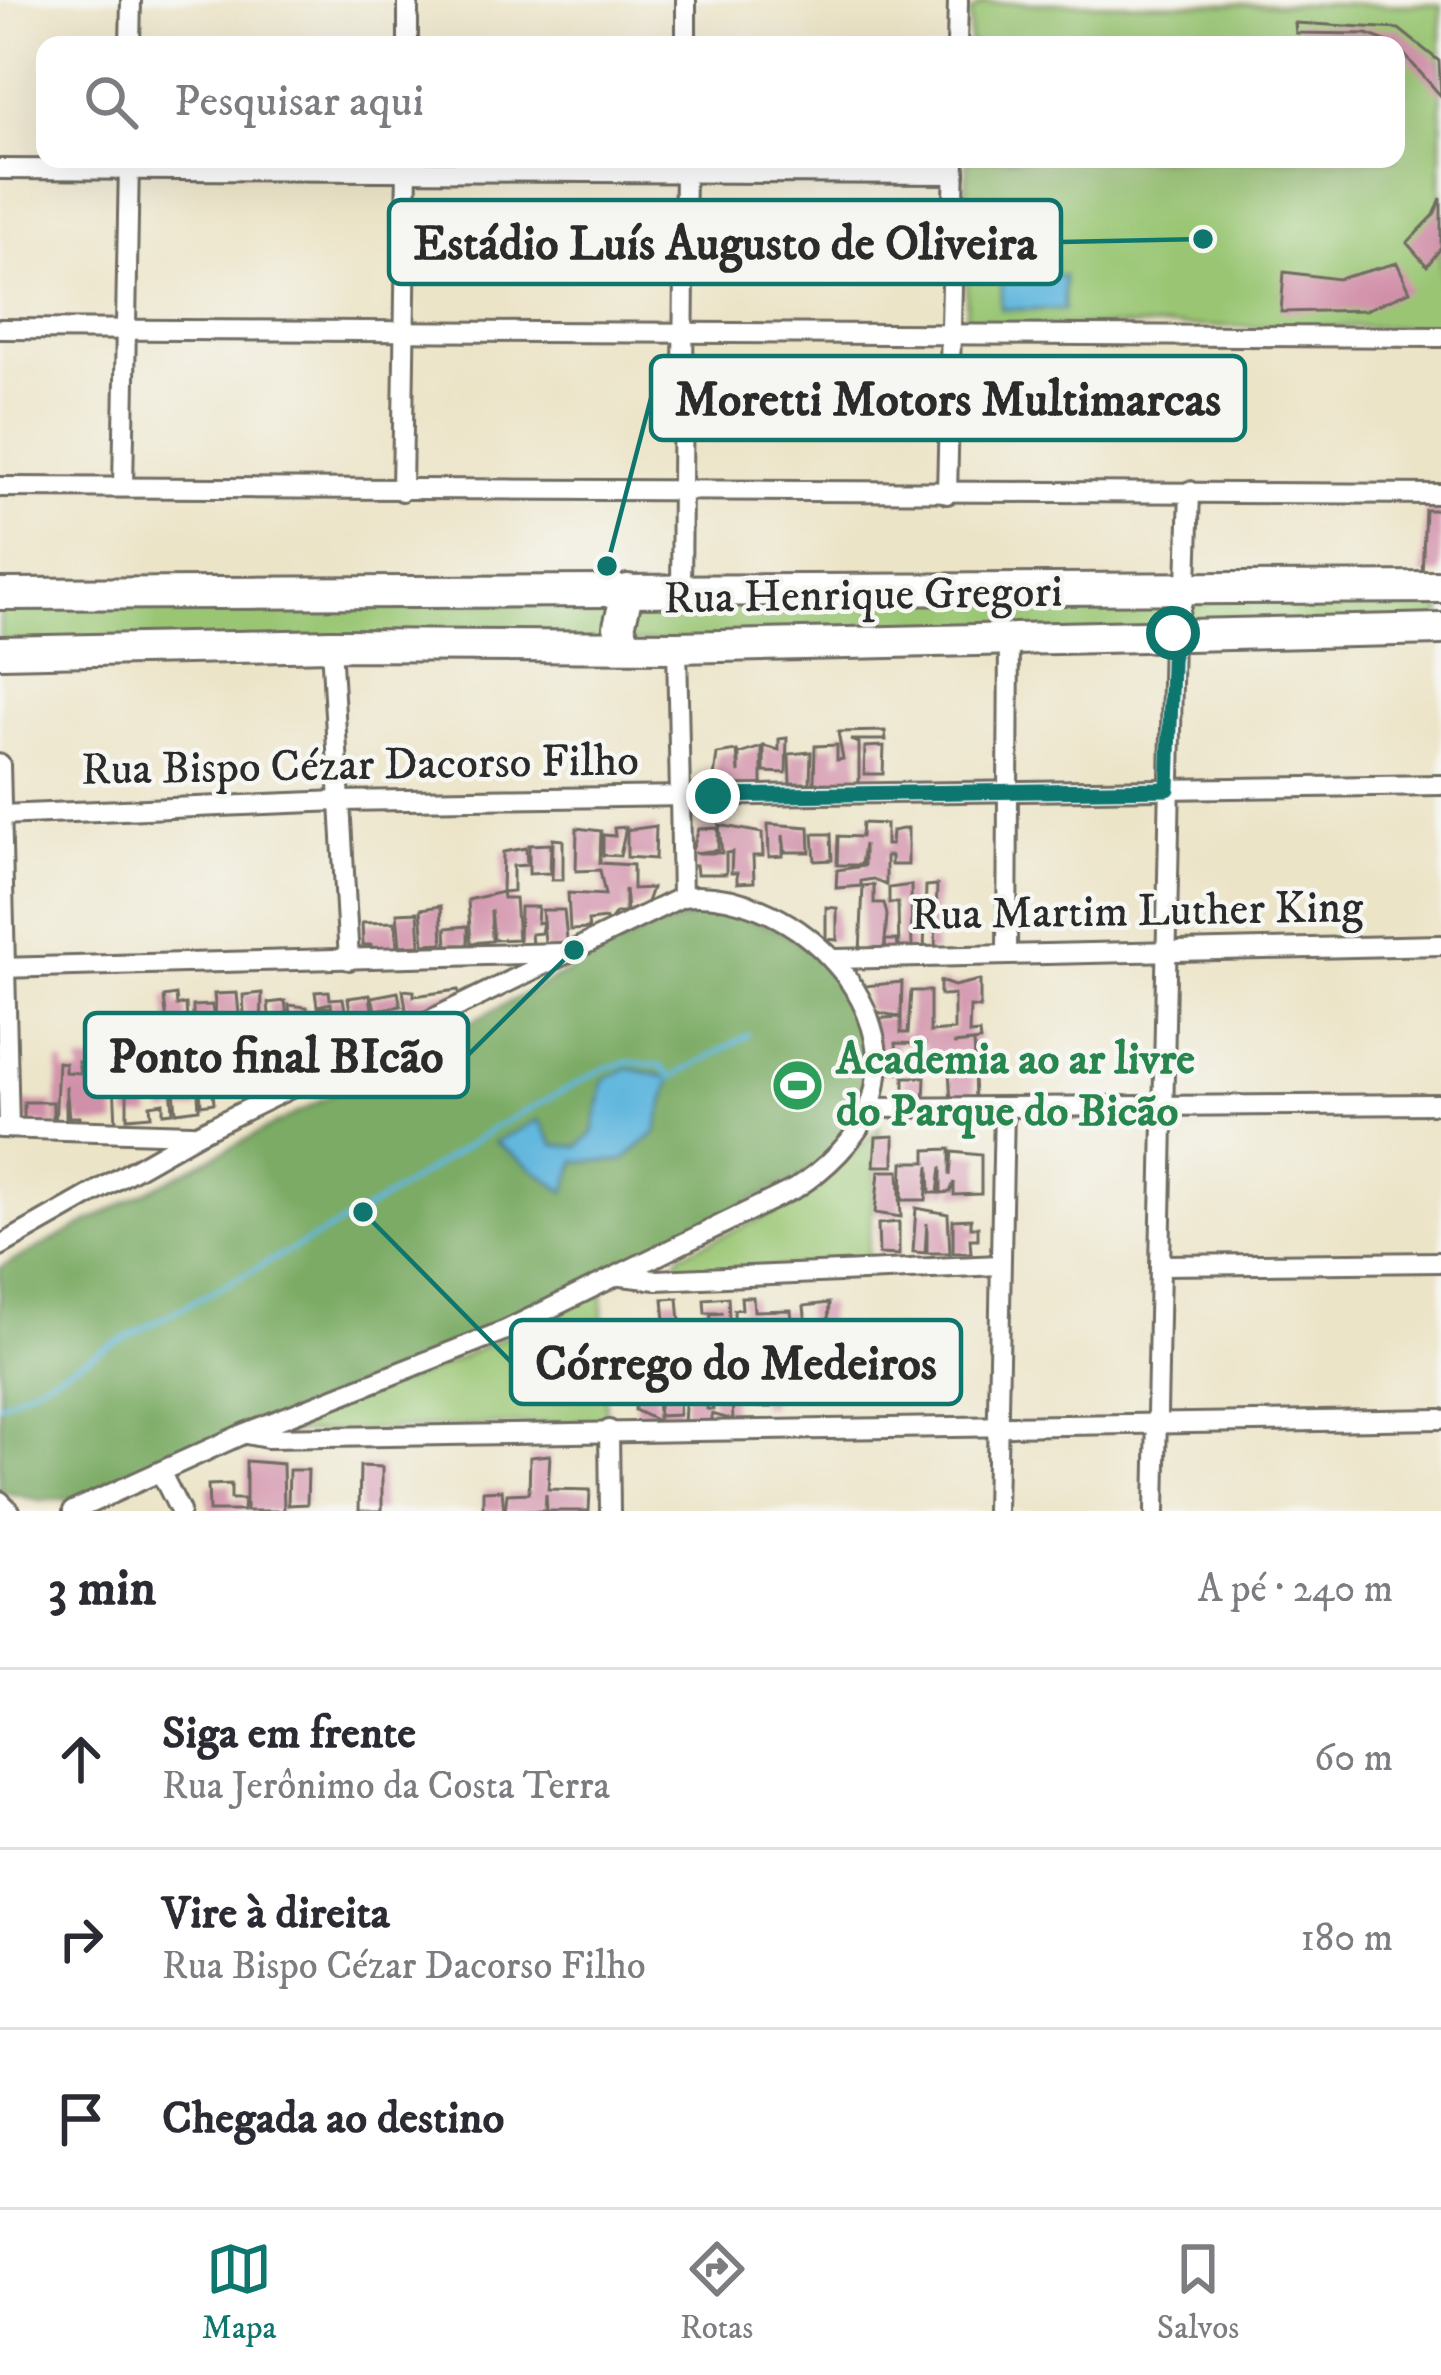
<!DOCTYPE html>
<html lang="pt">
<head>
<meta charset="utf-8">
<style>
  body { margin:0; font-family:"IM FELL DW Pica",serif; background:#f2f2f3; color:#2b2b33 }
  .stop { position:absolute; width:36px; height:36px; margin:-27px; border:9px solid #0f766e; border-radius:50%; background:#fff }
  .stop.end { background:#0f766e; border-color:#fff; box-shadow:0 3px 12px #0008 }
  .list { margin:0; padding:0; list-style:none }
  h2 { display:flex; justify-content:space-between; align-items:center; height:156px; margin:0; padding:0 48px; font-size:51px }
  h2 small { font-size:39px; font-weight:400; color:#7c7c81 }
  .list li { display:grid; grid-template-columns:78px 1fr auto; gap:36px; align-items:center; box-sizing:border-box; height:180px; padding:0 48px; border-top:3px solid #e1e1e2 }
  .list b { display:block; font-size:45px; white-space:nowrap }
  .list p { margin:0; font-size:39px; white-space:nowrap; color:#7c7c81 }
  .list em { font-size:39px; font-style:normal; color:#7c7c81 }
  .icon { flex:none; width:66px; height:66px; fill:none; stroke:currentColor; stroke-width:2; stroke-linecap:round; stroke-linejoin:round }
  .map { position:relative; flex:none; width:1441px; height:1511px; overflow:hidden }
  .search { position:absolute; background:#fff; box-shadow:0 12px 48px #0002; left:36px; right:36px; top:36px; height:132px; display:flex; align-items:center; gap:30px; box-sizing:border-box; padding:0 42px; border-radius:24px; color:#7c7c81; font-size:45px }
  .sheet { height:696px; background:#fff }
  nav { display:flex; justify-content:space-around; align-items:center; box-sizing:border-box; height:168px; border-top:3px solid #e1e1e2; background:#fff; font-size:33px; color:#7c7c81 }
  nav a { display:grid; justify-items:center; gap:6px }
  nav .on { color:#0f766e }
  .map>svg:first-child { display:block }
  .green { fill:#9ac673; stroke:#62784f; stroke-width:3 }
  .forest { fill:#7bab65; stroke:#536b48; stroke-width:3 }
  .water { fill:#62b7de; stroke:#467184; stroke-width:3 }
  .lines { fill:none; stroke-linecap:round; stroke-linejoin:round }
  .stream { stroke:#62b7de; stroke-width:4.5 }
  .building { fill:#d190a9 }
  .minor-casing { stroke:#6f6c62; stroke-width:24 }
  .primary-casing { stroke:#6f6c62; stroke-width:36 }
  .minor { stroke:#fff; stroke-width:18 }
  .primary { stroke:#fff; stroke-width:30 }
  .route { stroke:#0f766e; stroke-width:15 }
  .labels { text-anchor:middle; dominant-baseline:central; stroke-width:9; stroke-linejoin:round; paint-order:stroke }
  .street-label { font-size:45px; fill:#2b2b2b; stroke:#f6f6f2 }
  .leisure-label { font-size:45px; font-weight:bold; fill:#27864d; stroke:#f6f6f2; text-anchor:start }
  .leader { fill:none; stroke:#0f766e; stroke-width:4.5 }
  .callout-dot { fill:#0f766e; stroke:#f6f6f2; stroke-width:4.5 }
  .callout { fill:#f6f6f2; stroke:#0f766e; stroke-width:4.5 }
  .callout-label { font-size:48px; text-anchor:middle; font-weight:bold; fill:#2b2b2b }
</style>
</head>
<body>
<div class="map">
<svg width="1441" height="1511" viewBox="0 0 1441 1511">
  <rect width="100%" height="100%" fill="#f6f6f2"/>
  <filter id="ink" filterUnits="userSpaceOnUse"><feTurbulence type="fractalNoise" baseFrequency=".00833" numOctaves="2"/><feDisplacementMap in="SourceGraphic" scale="24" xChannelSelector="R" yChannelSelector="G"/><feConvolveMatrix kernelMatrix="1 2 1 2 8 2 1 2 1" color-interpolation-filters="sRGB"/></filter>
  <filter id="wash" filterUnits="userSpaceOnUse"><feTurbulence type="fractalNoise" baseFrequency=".004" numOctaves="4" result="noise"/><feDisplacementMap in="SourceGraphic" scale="48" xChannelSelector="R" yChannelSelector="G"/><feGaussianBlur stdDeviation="2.7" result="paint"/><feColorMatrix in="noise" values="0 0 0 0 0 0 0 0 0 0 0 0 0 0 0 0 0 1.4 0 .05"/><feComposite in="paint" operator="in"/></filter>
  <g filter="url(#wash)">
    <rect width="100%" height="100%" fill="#ece4c7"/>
    <g class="green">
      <polygon points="983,3 1441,5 1441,327 966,326 967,159 1396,159 1396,45 970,45 970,13"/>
      <polygon points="1441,594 1441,637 0,646 0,606"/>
      <polygon points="880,1127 867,1261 667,1275 681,1254 799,1202"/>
      <polygon points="602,1291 606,1421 288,1433 289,1424 434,1370"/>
    </g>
    <path class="forest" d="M706,912C724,916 744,917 761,923C835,949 881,1038 858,1111C851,1136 831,1152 814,1170L463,1342L88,1499L38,1500L0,1491V1268L642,933Z"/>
    <g class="water">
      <polygon points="1001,275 1064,276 1064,310 1001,309"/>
      <polygon points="627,1068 671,1078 656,1133 622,1161 576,1161 565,1192 495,1142 539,1120 554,1145 578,1147 593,1133 604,1080"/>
    </g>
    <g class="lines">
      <polyline class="stream" points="0,1404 363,1212 494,1128 605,1068 629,1062 661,1066 671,1078 748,1035"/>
    </g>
    <g id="blocks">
      <g class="building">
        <polygon points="1295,23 1399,29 1439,61 1441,96 1396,45 1367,34 1296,33"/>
        <polygon points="1441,198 1441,248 1427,266 1407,243 1434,215"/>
        <polygon points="1397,263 1410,291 1366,310 1281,312 1284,272 1338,279"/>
        <polygon points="1425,510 1441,510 1441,574 1422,575"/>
        <polygon points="885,731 886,740 850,740 859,743 859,784 814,783 815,746 837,745 837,760 843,759 838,732"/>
        <polygon points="787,738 786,773 764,772 764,746 779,750 779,739"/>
        <polygon points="884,746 883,774 864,774 865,747"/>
        <polygon points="762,747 762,795 712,793 717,754 737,751 739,773 739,754"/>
        <polygon points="811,752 810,783 790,783 789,754"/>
        <polygon points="862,823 886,824 886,845 891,845 892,831 908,828 908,865 891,865 891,856 886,856 886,885 873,879 861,881 861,886 836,888 837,870 864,866 864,844 861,865 837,865 838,836 861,837"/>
        <polygon points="768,824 809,827 810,852 785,852 783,835 783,856 769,857"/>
        <polygon points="719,825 762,833 763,856 753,856 754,882 737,883 737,873 731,873 732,852 726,853 726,874 697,874 696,865 687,865 699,829 718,828 718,850 694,853 722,853"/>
        <polygon points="656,826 655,859 627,857 627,830"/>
        <polygon points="626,827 620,856 603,855 603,835 615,836 614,828"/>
        <polygon points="577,828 601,831 600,863 633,865 633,889 652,888 647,902 627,912 625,889 625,913 616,913 607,925 606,919 588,921 589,929 570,930 568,893 605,895 600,870 576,871"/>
        <polygon points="813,834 831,834 832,860 815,861"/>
        <polygon points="553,839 563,840 563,880 552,880"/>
        <polygon points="551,844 550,873 529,874 529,845"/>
        <polygon points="526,848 527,865 513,866 513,891 502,892 503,852"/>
        <polygon points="874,885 874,903 884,903 887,915 884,954 860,953 863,886"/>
        <polygon points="911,885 912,952 899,954 886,954 885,940 897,940 899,954 898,903 889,903 889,888"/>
        <polygon points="937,885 935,952 924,953 926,886"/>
        <polygon points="502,892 503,898 515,898 518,939 494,940 491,910 492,941 471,943 468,900"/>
        <polygon points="441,906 443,943 424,944 421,909"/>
        <polygon points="520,907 538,907 537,923 543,922 541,933 531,934 532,944 519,944"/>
        <polygon points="826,907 837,908 837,940 826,939"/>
        <polygon points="542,910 564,910 568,949 546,952"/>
        <polygon points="418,912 420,945 400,946 397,913"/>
        <polygon points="395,922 397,948 371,951 371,945 363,945 362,923"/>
        <polygon points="468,926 468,945 447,945 446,928"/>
        <polygon points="980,980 980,1008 970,1007 969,1034 979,1033 980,1041 953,1044 974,1042 975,1061 949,1060 949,1068 974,1068 975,1105 951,1103 949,1070 942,1069 942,1061 937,1061 937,1070 927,1070 925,1044 896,1043 898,1073 877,1073 868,1019 901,1017 901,1033 908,1033 911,991 930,991 930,1032 954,1030 954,995 940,995 940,981 954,986"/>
        <polygon points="902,982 901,1017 867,1010 865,986"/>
        <polygon points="403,990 414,991 414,996 458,990 462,998 408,1022"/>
        <polygon points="329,991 330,999 343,998 352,1052 339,1060 338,1051 324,1052 322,1038 323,1052 281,1056 280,1040 305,1036 305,1046 322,1038 318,1008 329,1007 336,1037 331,1003 317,1006 315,992"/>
        <polygon points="398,992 401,1006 375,1010 372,997"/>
        <polygon points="237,993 241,1035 218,1038 214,994"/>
        <polygon points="262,993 261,1029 245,1030 243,995"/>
        <polygon points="176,995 177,1005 186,1004 189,1052 169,1058 167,1028 176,1027 167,1023 164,997"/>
        <polygon points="370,995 376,1040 356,1049 348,998"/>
        <polygon points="285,1001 290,1036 271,1037 268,1003"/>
        <polygon points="212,1005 216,1041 193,1043 193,1006"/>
        <polygon points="289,1005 307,1007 310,1033 292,1035"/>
        <polygon points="113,1060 116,1125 79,1125 79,1117 69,1117 66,1086 66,1126 55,1126 58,1062 65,1063 65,1072 80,1073 78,1062"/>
        <polygon points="124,1060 169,1060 173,1112 163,1113 163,1103 150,1105 151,1116 127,1118 127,1093 135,1092 133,1070 125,1070"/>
        <polygon points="218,1060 222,1092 213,1093 214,1103 201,1105 199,1063"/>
        <polygon points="196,1066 199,1109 176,1112 172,1068"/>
        <polygon points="904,1077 925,1077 924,1102 904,1099"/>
        <polygon points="24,1102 53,1102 53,1126 24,1121"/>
        <polygon points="894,1136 894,1166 874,1166 876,1137"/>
        <polygon points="950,1149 950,1176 952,1152 981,1155 981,1194 954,1195 954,1182 950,1192 941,1193 941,1167 938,1193 930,1193 929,1166 926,1200 902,1200 903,1162 926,1162 926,1150"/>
        <polygon points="879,1171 899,1171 901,1217 875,1213"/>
        <polygon points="916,1208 948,1214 950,1253 927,1253 927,1223 925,1253 913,1252"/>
        <polygon points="971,1219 971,1227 978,1227 978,1239 970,1239 971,1253 953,1253 953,1220"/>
        <polygon points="899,1222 899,1255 879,1254 878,1224"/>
        <polygon points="728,1297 730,1340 709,1341 711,1314 723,1313 705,1313 704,1299"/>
        <polygon points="741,1297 753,1297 754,1311 791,1310 792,1321 802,1321 803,1351 759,1357 755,1319 755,1341 735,1341 734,1310 742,1309"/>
        <polygon points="678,1298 682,1347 657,1351 658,1331 666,1331 663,1299"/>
        <polygon points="829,1303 827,1346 808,1345 804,1306"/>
        <polygon points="758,1361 768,1361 771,1407 760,1407"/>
        <polygon points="707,1362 707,1409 713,1410 709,1382 731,1382 733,1420 712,1414 711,1425 684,1425 687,1366"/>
        <polygon points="656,1372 658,1416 661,1389 680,1388 679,1415 658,1416 658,1421 635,1410 637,1374"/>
        <polygon points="550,1455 548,1489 590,1490 589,1511 547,1511 546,1494 545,1511 505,1511 507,1494 529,1493 530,1457"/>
        <polygon points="246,1461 283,1464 284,1511 246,1511"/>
        <polygon points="360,1466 382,1467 382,1511 359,1511"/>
        <polygon points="289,1470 308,1470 307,1504 288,1505"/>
        <polygon points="231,1484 231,1499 244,1499 243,1511 209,1511 208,1485"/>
        <polygon points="502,1490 504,1511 483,1511 483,1491"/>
      </g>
    </g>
  </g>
  <g filter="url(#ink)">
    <use href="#blocks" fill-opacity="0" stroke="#6f6c62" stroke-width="3"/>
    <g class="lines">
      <defs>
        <g id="minor">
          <polyline points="130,45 131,0"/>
          <polyline points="408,45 408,0"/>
          <polyline points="686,45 686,0"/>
          <polyline points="957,45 958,0"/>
          <polyline points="0,169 955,174"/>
          <polyline points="0,329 1441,337"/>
          <polyline points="0,487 1441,494"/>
          <polyline points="123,487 129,162"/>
          <polyline points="402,491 407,164"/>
          <polyline points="947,494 955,159"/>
          <polyline points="681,590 685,164"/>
          <polyline points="331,645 349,960"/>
          <polyline points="677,647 682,897"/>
          <polyline points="0,764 9,1128"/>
          <polyline points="0,815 339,801 1441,785"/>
          <polyline points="1007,952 1009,637"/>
          <polyline points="835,959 1441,945"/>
          <polyline points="0,968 561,953"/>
          <polyline points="869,1108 1441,1104"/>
          <polyline points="0,1128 192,1134"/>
          <path d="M0,1246L197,1134L682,897C785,885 909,999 870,1106C858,1139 824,1170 796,1188L506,1330L245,1433L73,1511"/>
          <polyline points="1162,1265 1441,1262"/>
          <polyline points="621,1276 657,1280 1000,1265"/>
          <polyline points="609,1430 610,1511"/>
          <polyline points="246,1434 267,1438 1441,1419"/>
          <polyline points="161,1473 180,1511"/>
          <polyline points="0,1501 10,1511"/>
          <polyline points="996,1511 1004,1107"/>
          <polyline points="1155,1511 1173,633 1187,584 1190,491"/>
        </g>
        <g id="primary">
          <polyline points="0,594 1441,587"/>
          <polyline points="626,646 619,626 628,590"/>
          <polyline points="0,652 331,645 677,647 1441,629"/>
        </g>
      </defs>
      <use href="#minor" class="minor-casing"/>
      <use href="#primary" class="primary-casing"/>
      <use href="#minor" class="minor"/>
      <use href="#primary" class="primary"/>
    </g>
  </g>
  <g class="lines" filter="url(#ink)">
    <polyline class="route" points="713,796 1168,789 1173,633"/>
  </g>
  <defs>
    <symbol id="stadium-disc" viewBox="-11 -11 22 22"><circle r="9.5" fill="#2e9e5b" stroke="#f6f6f2"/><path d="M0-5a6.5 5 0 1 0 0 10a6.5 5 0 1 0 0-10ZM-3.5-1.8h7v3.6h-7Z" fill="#fff"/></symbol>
  </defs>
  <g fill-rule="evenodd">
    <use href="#stadium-disc" x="768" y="1056" width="59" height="59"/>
  </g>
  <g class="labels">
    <g class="street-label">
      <text transform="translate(863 596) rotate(-1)">Rua Henrique Gregori</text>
      <text transform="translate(360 766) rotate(-1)">Rua Bispo Cézar Dacorso Filho</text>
      <text transform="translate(1137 912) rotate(-1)">Rua Martim Luther King</text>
    </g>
    <g class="leisure-label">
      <text x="836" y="1060">Academia ao ar livre<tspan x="836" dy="52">do Parque do Bicão</tspan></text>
    </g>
  </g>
  <path class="leader" d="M1203 239L1061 242M607 566L651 398M574 950L468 1055M363 1212L511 1362"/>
  <g class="callout-dot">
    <circle cx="1203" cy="239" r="12"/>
    <circle cx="607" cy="566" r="12"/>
    <circle cx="574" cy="950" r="12"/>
    <circle cx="363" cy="1212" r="12"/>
  </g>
  <g class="callout">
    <rect x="389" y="200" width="672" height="84" rx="12"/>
    <rect x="651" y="356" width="594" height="84" rx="12"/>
    <rect x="85" y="1013" width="383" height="84" rx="12"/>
    <rect x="511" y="1320" width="450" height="84" rx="12"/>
  </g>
  <g class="callout-label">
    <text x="725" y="259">Estádio Luís Augusto de Oliveira</text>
    <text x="948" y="415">Moretti Motors Multimarcas</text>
    <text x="276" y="1072">Ponto final BIcão</text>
    <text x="736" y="1379">Córrego do Medeiros</text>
  </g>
</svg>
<div class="stop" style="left:1173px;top:633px"></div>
<div class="stop end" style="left:713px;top:796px"></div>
<div class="search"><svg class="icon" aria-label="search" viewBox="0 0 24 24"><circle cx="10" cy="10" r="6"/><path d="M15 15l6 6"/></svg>Pesquisar aqui</div>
</div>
<section class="sheet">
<h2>3 min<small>A pé · 240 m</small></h2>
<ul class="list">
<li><svg class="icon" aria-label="ahead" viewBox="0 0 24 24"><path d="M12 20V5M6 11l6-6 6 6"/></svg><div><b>Siga em frente</b><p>Rua Jerônimo da Costa Terra</p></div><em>60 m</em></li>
<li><svg class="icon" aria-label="right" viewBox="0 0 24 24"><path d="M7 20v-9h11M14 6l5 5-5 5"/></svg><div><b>Vire à direita</b><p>Rua Bispo Cézar Dacorso Filho</p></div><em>180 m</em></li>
<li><svg class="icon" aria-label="arrive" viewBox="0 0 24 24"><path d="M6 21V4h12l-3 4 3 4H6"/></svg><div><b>Chegada ao destino</b></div></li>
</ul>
</section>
<nav>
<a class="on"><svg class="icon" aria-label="map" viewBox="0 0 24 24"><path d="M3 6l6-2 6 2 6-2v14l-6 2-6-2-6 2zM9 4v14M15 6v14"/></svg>Mapa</a>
<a><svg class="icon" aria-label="directions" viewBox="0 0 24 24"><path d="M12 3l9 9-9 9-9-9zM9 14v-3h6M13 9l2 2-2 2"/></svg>Rotas</a>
<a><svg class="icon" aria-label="saved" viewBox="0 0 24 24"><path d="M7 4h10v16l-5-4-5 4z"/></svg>Salvos</a>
</nav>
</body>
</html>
